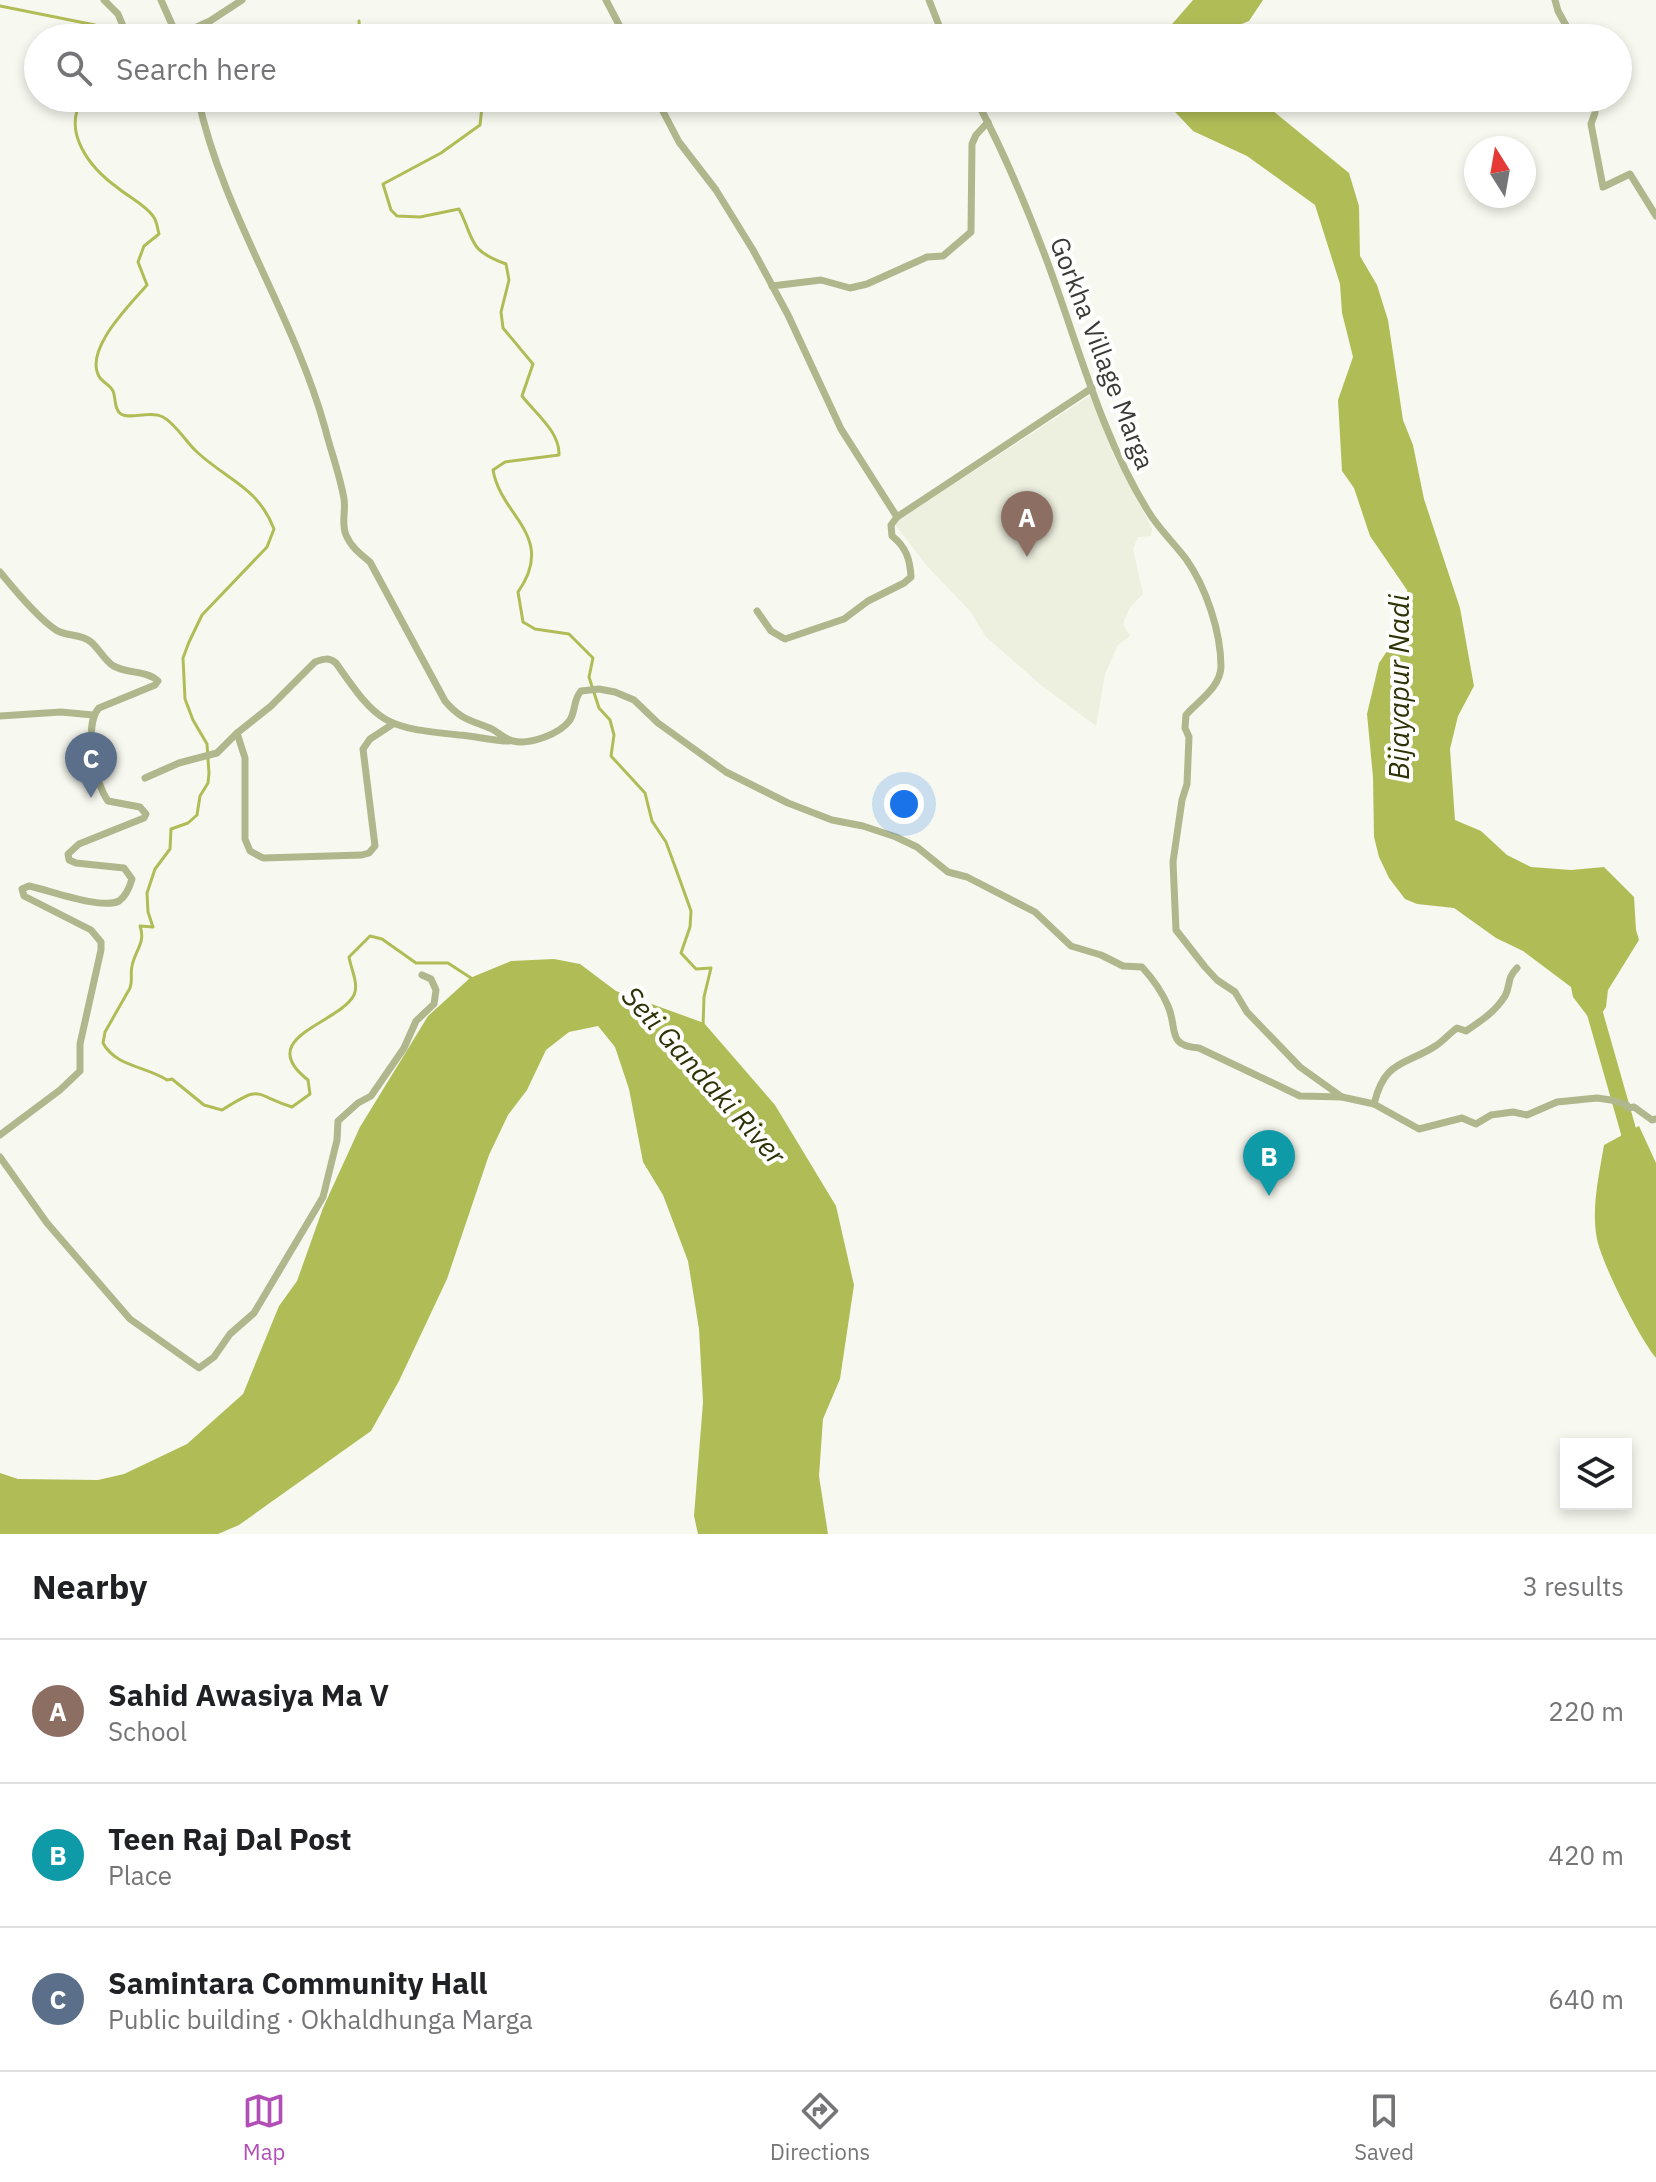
<!DOCTYPE html>
<html lang="en">
<head>
<meta charset="utf-8">
<style>
  body { margin:0; font-family:"IBM Plex Sans",sans-serif; background:#f6f6f6; color:#202124 }
  .controls { position:absolute; right:24px; bottom:24px; display:grid; overflow:hidden; border-radius:0px; box-shadow:0 4px 12px #0003 }
  .controls button { width:72px; height:72px; display:grid; place-items:center; padding:0; border:0; border-bottom:2px solid #e0e0e0; background:#fff; color:#202124; font:40px sans-serif }
  .compass { position:absolute; left:1464px; top:136px; width:72px; height:72px; border-radius:50%; background:#fff; box-shadow:0 4px 12px #0003; rotate:349deg }
  .you { position:absolute; left:904px; top:804px; width:28px; height:28px; margin:-20px; border:6px solid #fff; border-radius:50%; background:#1a73e8; box-shadow:0 0 0 12px #1a73e833 }
  .badge { display:grid; place-items:center; width:52px; height:52px; border-radius:50%; background:#b14fb7; color:#fff; font-size:26px; font-weight:700 }
  .pin { position:absolute; translate:-50% -66px; filter:drop-shadow(0 2px 4px #0008) }
  .pin::after { content:''; position:absolute; top:42px; width:28px; height:24px; background:inherit; clip-path:polygon(0 0,100% 0,50% 100%) }
  .list { margin:0; padding:0; list-style:none }
  h2 { display:flex; justify-content:space-between; align-items:center; height:104px; margin:0; padding:0 32px; font-size:34px }
  h2 small { font-size:26px; font-weight:400; color:#757577 }
  .list li { display:grid; grid-template-columns:52px 1fr auto; gap:24px; align-items:center; box-sizing:border-box; height:144px; padding:0 32px; border-top:2px solid #e0e0e0 }
  .list b { display:block; font-size:30px; white-space:nowrap }
  .list p { margin:0; font-size:26px; white-space:nowrap; color:#757577 }
  .list em { font-size:26px; font-style:normal; color:#757577 }
  .icon { flex:none; width:44px; height:44px; fill:none; stroke:currentColor; stroke-width:2; stroke-linecap:round; stroke-linejoin:round }
  .map { position:relative; flex:none; width:1656px; height:1534px; overflow:hidden }
  .search { position:absolute; background:#fff; box-shadow:0 4px 12px #0003; left:24px; right:24px; top:24px; height:88px; display:flex; align-items:center; gap:20px; box-sizing:border-box; padding:0 28px; border-radius:44px; color:#757577; font-size:30px }
  .sheet { height:536px; background:#fff }
  nav { display:flex; justify-content:space-around; align-items:center; box-sizing:border-box; height:112px; border-top:2px solid #e0e0e0; background:#fff; font-size:22px; color:#757577 }
  nav a { display:grid; justify-items:center; gap:4px }
  nav .on { color:#b14fb7 }
  .map>svg:first-child { display:block }
  .built { fill:#edf0df }
  .water { fill:#b0bd57 }
  .lines { fill:none; stroke-linecap:round; stroke-linejoin:round }
  .stream { stroke:#b0bd57; stroke-width:3 }
  .river { stroke:#b0bd57; stroke-width:16 }
  .street { stroke:#b0b78d; stroke-width:7 }
  .labels { text-anchor:middle; dominant-baseline:central; stroke-width:8; stroke-linejoin:round; paint-order:stroke }
  .street-label { font-size:26px; fill:#3a3a37; stroke:#fff }
  .water-label { font-size:28px; font-style:italic; fill:#2e3306; stroke:#fff }
</style>
</head>
<body>
<div class="map">
<svg width="1656" height="1534" viewBox="0 0 1656 1534">
  <rect width="100%" height="100%" fill="#f7f9f0"/>
  <polygon class="built" points="1091,395 1113,454 1152,528 1151,536 1138,537 1133,549 1143,594 1130,607 1123,624 1130,636 1118,645 1105,674 1096,726 1042,686 986,637 970,611 926,565 894,523"/>
  <g class="water">
    <polygon points="1193,0 1263,0 1249,21 1207,38 1160,38"/>
    <polygon points="1162,98 1257,98 1349,173 1359,206 1360,256 1377,285 1388,320 1403,420 1413,445 1424,499 1460,608 1474,686 1458,716 1450,749 1455,820 1481,831 1507,855 1531,867 1571,870 1604,867 1634,897 1636,930 1639,940 1608,990 1606,1007 1602,1013 1589,1018 1573,997 1571,987 1523,951 1496,938 1454,908 1417,904 1405,899 1389,878 1379,857 1374,837 1373,777 1367,714 1379,663 1412,614 1407,590 1370,536 1354,488 1342,471 1338,400 1353,357 1342,313 1340,284 1315,205 1247,156 1193,131"/>
    <polygon points="554,959 580,964 616,991 704,1023 775,1105 836,1206 854,1285 840,1379 823,1419 819,1476 828,1534 698,1534 694,1516 703,1402 699,1329 688,1261 663,1195 643,1162 629,1089 615,1047 598,1026 569,1032 546,1050 527,1090 508,1115 489,1155 447,1279 399,1381 371,1431 239,1525 218,1534 0,1534 0,1473 18,1479 98,1480 124,1474 187,1444 243,1394 279,1306 297,1281 323,1208 360,1127 428,1016 470,978 511,961"/>
    <path d="M1639,1126L1656,1163V1358C1640,1339 1602,1264 1597,1239C1591,1209 1599,1175 1604,1145Z"/>
  </g>
  <g class="lines">
    <g class="stream">
      <polyline points="0,6 95,25 108,38"/>
      <polyline points="359,21 360,38"/>
      <path d="M83,98C61,132 90,168 118,188C130,198 144,204 153,216C157,221 157,227 159,234L144,246L138,262L147,285C130,305 82,351 100,378C104,383 110,385 113,391C116,398 114,410 121,414C130,420 150,410 163,417C176,424 186,442 197,452C227,480 258,487 274,529L267,547L202,615L189,642L183,658L185,699L193,720L207,744L209,773L208,783L200,796L197,815L188,823L171,829L170,849L155,869L147,893L148,912L153,927L140,926C146,943 135,950 132,966C130,974 133,980 130,988L105,1032L103,1043C116,1067 146,1066 167,1080L172,1079L204,1105L222,1110C263,1084 252,1094 292,1107L310,1094L308,1080C253,1037 339,1024 354,995C359,984 351,969 349,957L370,936L382,939L416,963H448L471,978"/>
      <path d="M478,98L482,107L480,125L441,153L383,184L391,210L397,216L420,217L459,209C475,240 467,250 506,264L509,280L501,312L503,328L533,364L522,396C536,414 560,432 559,455L505,462L493,470C501,517 557,536 518,592L523,622L535,629L569,634L593,658L589,677L599,708L610,720L614,735L611,756L645,793L652,821L666,842L681,883L691,911L690,927L681,953L696,969L711,968L704,997L703,1027"/>
    </g>
    <polyline class="river" points="1590,996 1629,1133 1629,1151"/>
    <g class="street">
      <polyline points="104,0 118,14 128,38"/>
      <polyline points="161,0 178,38"/>
      <polyline points="606,0 626,38"/>
      <polyline points="929,0 944,38"/>
      <polyline points="1555,0 1558,11 1573,38"/>
      <polyline points="177,36 210,21 242,0"/>
      <path d="M198,98C222,212 294,315 325,428C331,452 340,475 344,499C346,511 341,523 346,535C351,547 360,554 370,562L445,701C461,720 471,720 492,729C499,733 506,740 513,741C530,745 560,734 570,720C576,710 573,700 581,691L599,689L615,692L634,700L658,723L726,772L788,803L832,820L863,826L896,837L917,847L948,872L967,877L1035,912L1071,946L1101,955L1123,966L1142,967C1152,978 1162,992 1168,1006C1178,1029 1166,1046 1199,1048L1300,1096L1342,1097"/>
      <path d="M656,98L679,142L716,190L753,250L788,315L841,429L897,517L891,525L892,536C906,547 910,559 911,577L904,583L868,601L844,619L785,639L771,631L757,611"/>
      <path d="M975,98C1002,148 1024,200 1044,253C1077,339 1099,432 1148,511C1158,528 1174,543 1186,559C1206,587 1221,632 1221,667C1220,688 1198,701 1186,715L1185,728L1189,737L1187,784L1182,800L1173,862L1176,930L1205,967L1217,980L1235,992L1247,1012L1300,1067L1342,1097L1374,1104C1385,1059 1405,1066 1437,1045C1444,1040 1450,1033 1457,1028L1466,1031C1481,1021 1495,1012 1505,996C1511,985 1506,979 1517,968"/>
      <polyline points="1594,98 1595,113 1591,124 1603,187 1630,174 1656,216"/>
      <polyline points="772,286 821,280 850,288 867,284 927,257 943,256 971,232 972,144 976,135 988,122"/>
      <polyline points="897,517 1092,388"/>
      <path d="M0,572C13,588 39,619 56,630C67,637 80,633 91,642C99,649 104,659 112,665C125,674 147,670 158,681L155,685L99,708C83,725 95,784 108,801L140,807L146,814L144,818L79,844L68,854L69,860L76,863L124,868L132,879C130,886 126,896 119,901C101,910 49,890 29,886L22,889L24,896L91,930L101,942V950L80,1044V1071L60,1090L0,1135"/>
      <polyline points="0,716 61,712 93,715"/>
      <polyline points="237,733 245,758 245,839 250,851 263,858 362,855 369,853 375,846 363,749 370,739 393,724"/>
      <path d="M145,778L179,763L217,753L237,733L271,706L315,662C323,659 329,657 336,663C379,725 384,727 459,735C476,736 492,741 509,741"/>
      <polyline points="1374,1104 1419,1129 1462,1118 1476,1124 1491,1115 1513,1112 1527,1115 1557,1102 1597,1098 1611,1100 1627,1105 1628,1108 1634,1107 1652,1120 1656,1119"/>
      <polyline points="0,1157 47,1223 130,1319 199,1368 214,1357 230,1334 254,1313 323,1197 337,1140 338,1121 358,1103 371,1096 404,1048 416,1021 434,1004 436,990 431,979 422,975"/>
    </g>
  </g>
  <g class="labels">
    <g class="street-label">
      <text transform="translate(1103 353) rotate(69)">Gorkha Village Marga</text>
    </g>
    <g class="water-label">
      <text transform="translate(1398 687) rotate(-90)">Bijayapur Nadi</text>
      <text transform="translate(704 1075) rotate(48)">Seti Gandaki River</text>
    </g>
  </g>
</svg>
<div class="controls">
<button><svg class="icon" aria-label="layers" viewBox="0 0 24 24"><path d="M12 4l9 5-9 5-9-5zM3 14l9 5 9-5"/></svg></button>
</div>
<svg class="compass" viewBox="-18 -18 36 36"><path d="M0-13l5 13h-10z" fill="#e53935"/><path d="M0 13l5-13h-10z" fill="#757577"/></svg>
<div class="you"></div>
<div class="pin badge" style="left:1027px;top:557px;background:#8d6e63">A</div>
<div class="pin badge" style="left:1269px;top:1196px;background:#0f9aa8">B</div>
<div class="pin badge" style="left:91px;top:798px;background:#5c6f8a">C</div>
<div class="search"><svg class="icon" aria-label="search" viewBox="0 0 24 24"><circle cx="10" cy="10" r="6"/><path d="M15 15l6 6"/></svg>Search here</div>
</div>
<section class="sheet">
<h2>Nearby<small>3 results</small></h2>
<ul class="list">
<li><span class="badge" style="background:#8d6e63">A</span><div><b>Sahid Awasiya Ma V</b><p>School</p></div><em>220 m</em></li>
<li><span class="badge" style="background:#0f9aa8">B</span><div><b>Teen Raj Dal Post</b><p>Place</p></div><em>420 m</em></li>
<li><span class="badge" style="background:#5c6f8a">C</span><div><b>Samintara Community Hall</b><p>Public building · Okhaldhunga Marga</p></div><em>640 m</em></li>
</ul>
</section>
<nav>
<a class="on"><svg class="icon" aria-label="map" viewBox="0 0 24 24"><path d="M3 6l6-2 6 2 6-2v14l-6 2-6-2-6 2zM9 4v14M15 6v14"/></svg>Map</a>
<a><svg class="icon" aria-label="directions" viewBox="0 0 24 24"><path d="M12 3l9 9-9 9-9-9zM9 14v-3h6M13 9l2 2-2 2"/></svg>Directions</a>
<a><svg class="icon" aria-label="saved" viewBox="0 0 24 24"><path d="M7 4h10v16l-5-4-5 4z"/></svg>Saved</a>
</nav>
</body>
</html>
